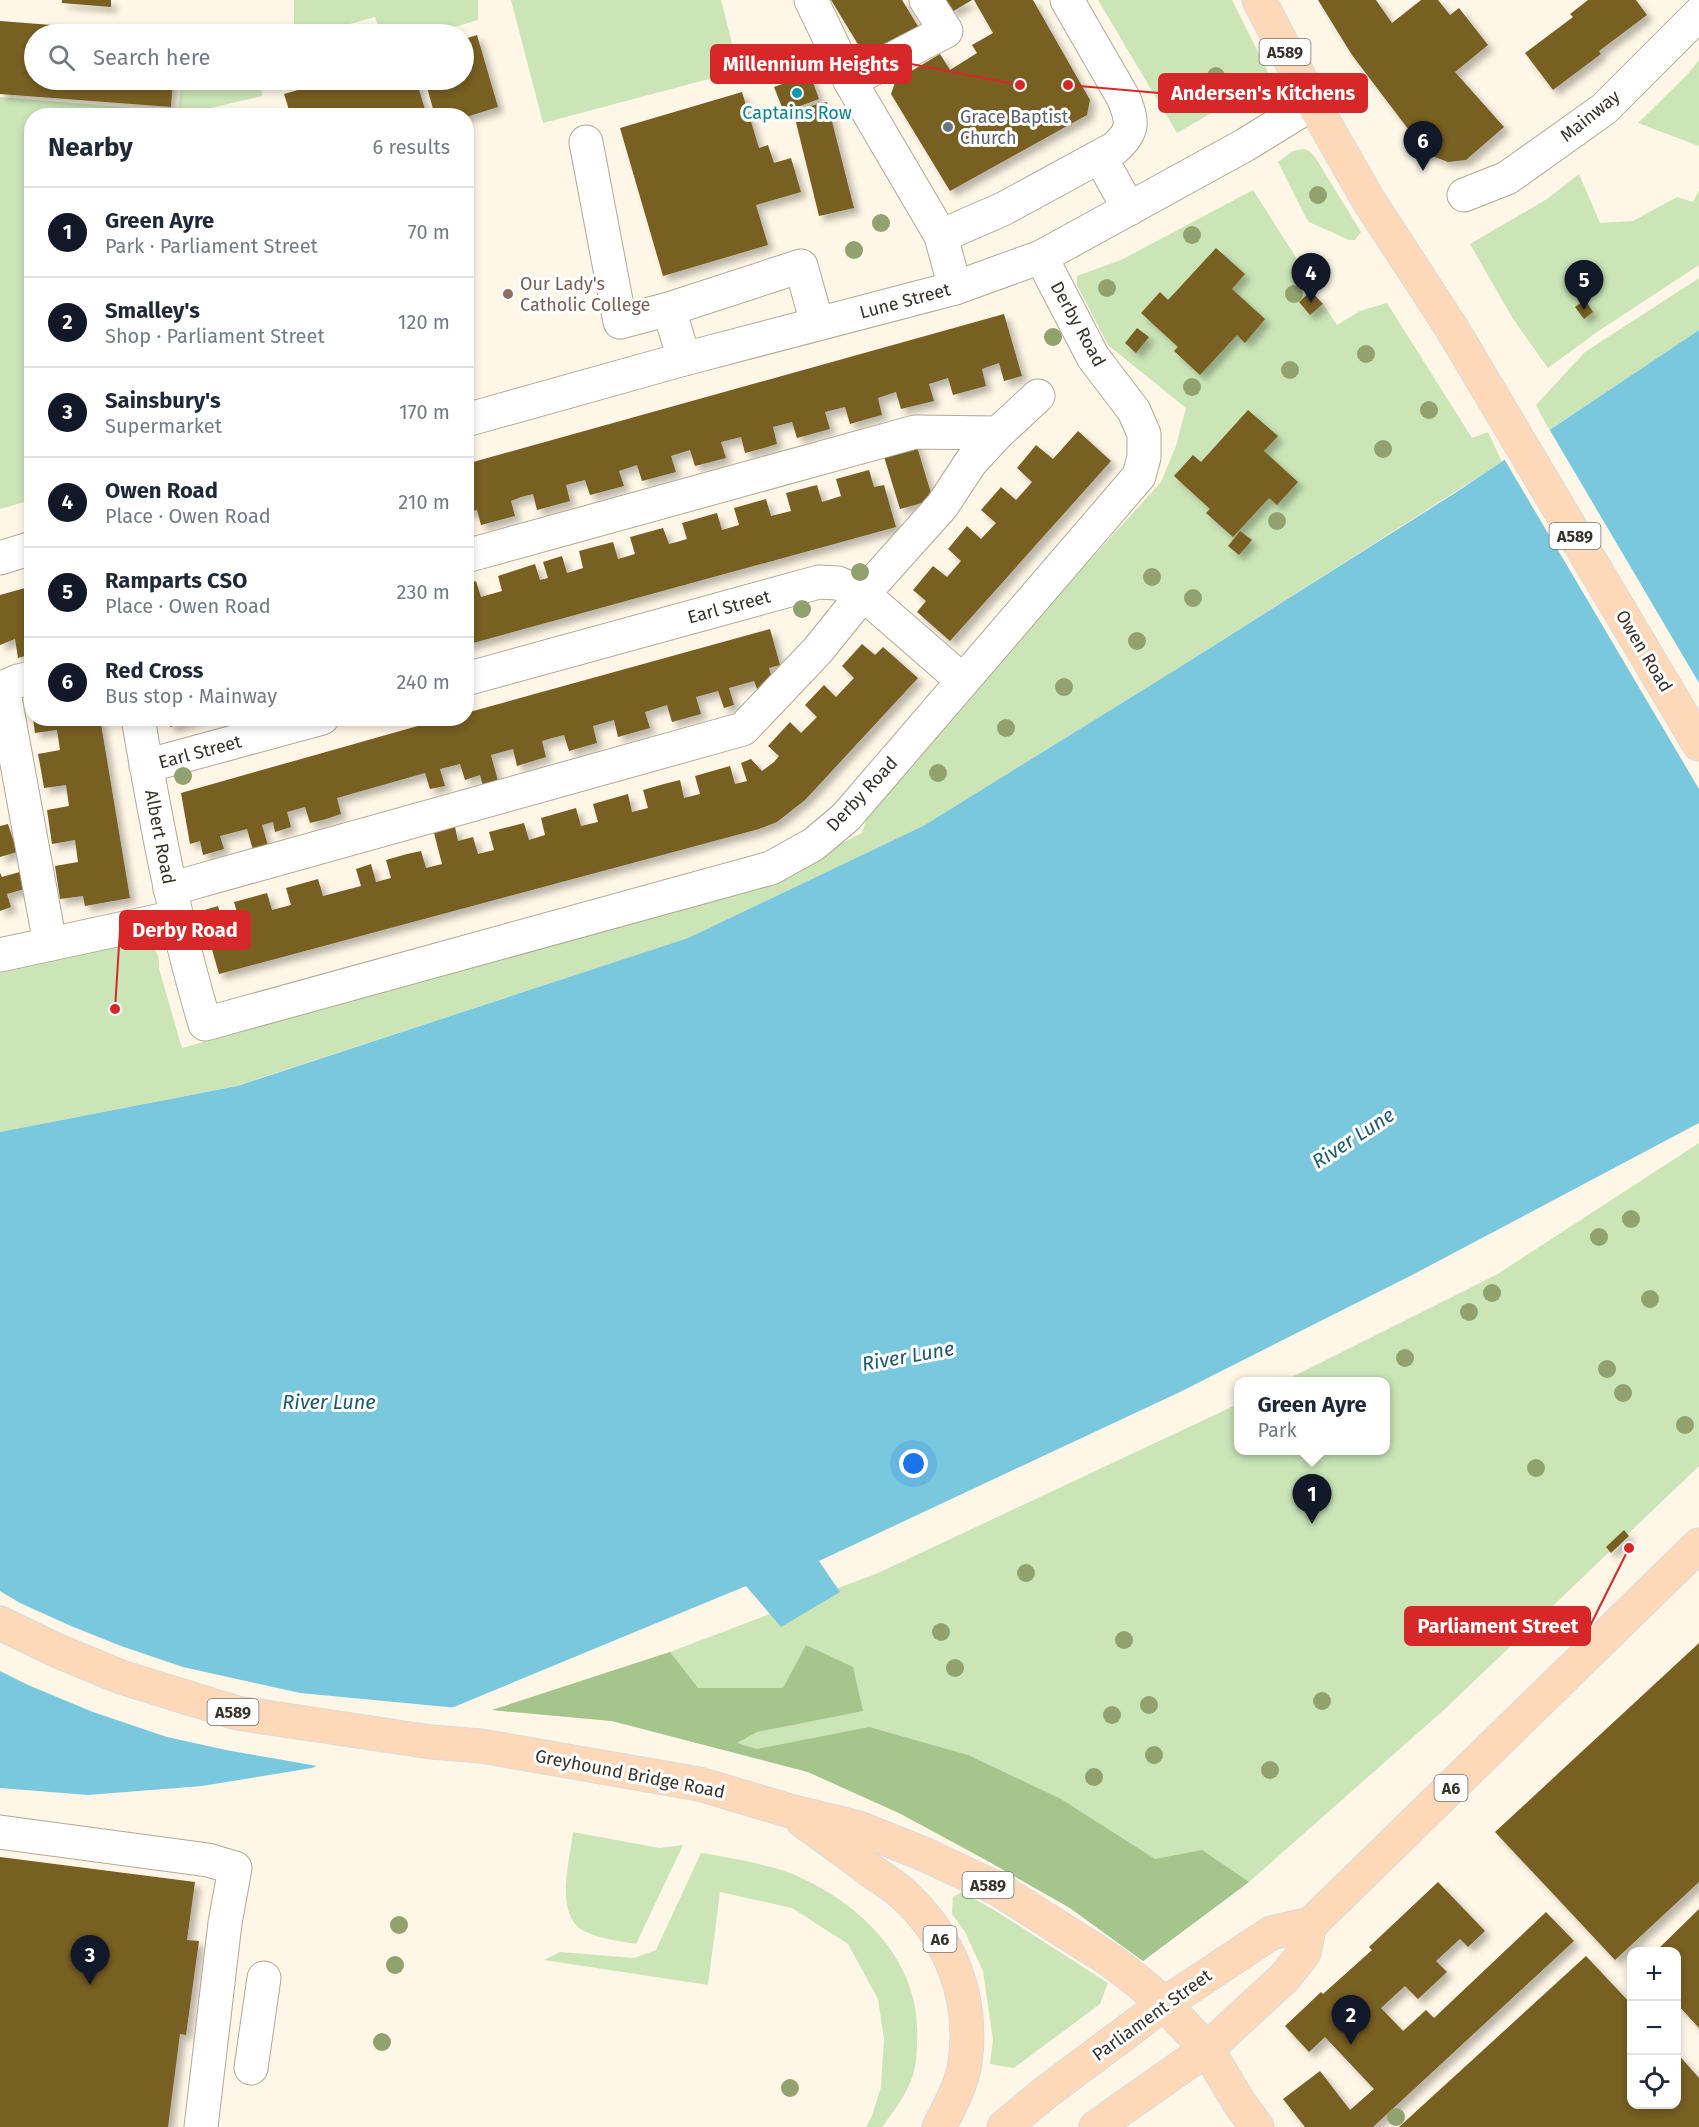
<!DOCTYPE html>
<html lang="en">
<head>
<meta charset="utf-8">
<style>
  body { margin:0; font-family:"Fira Sans",sans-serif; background:#f6f6f7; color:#1f2937 }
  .controls { position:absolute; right:18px; bottom:18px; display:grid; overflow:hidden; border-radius:12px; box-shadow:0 3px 9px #0003 }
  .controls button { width:54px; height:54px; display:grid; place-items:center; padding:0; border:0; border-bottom:2px solid #e0e1e3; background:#fff; color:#1f2937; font:30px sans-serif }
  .you { position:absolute; left:914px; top:1464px; width:21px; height:21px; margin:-15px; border:4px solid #fff; border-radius:50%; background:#1a73e8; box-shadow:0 0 0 9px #1a73e833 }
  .badge { display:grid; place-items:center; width:39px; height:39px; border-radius:50%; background:#111827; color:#fff; font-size:20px; font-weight:700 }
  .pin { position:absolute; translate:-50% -50px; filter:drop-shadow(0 2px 3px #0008) }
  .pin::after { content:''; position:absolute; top:32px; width:21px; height:18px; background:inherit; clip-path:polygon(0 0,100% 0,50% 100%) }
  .popup { position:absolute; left:1234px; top:1377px; width:156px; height:78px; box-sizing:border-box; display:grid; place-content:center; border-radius:12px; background:#fff; filter:drop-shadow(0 2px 4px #0005); font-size:20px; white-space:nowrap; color:#747a83 }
  .popup b { font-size:22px; color:#1f2937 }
  .popup::after { content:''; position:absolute; left:50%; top:100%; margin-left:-12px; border:12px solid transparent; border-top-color:#fff }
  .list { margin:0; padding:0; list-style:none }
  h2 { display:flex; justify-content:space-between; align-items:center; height:78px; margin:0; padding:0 24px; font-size:26px }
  h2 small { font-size:20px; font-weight:400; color:#747a83 }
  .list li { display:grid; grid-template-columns:39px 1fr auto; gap:18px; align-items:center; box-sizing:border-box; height:90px; padding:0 24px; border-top:2px solid #e0e1e3 }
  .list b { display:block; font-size:22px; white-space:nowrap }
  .list p { margin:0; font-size:20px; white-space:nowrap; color:#747a83 }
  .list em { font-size:20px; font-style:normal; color:#747a83 }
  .icon { flex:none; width:33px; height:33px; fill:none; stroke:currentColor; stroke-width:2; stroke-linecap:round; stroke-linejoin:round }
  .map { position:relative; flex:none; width:1699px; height:2127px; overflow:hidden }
  .search { position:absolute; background:#fff; box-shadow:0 3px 9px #0003; left:24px; top:24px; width:450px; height:66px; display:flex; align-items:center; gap:15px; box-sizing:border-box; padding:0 21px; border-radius:33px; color:#747a83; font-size:22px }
  .panel { position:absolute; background:#fff; box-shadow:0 3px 9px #0003; left:24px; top:108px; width:450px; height:618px; border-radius:24px }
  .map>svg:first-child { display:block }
  .green { fill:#cbe5b7 }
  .forest { fill:#a6c58d }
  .water { fill:#7ac8de }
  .pier { fill:#fef6e6 }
  .building { fill:#785e24; filter:url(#shadow) }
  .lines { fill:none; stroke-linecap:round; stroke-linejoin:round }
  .minor-casing { stroke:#b2a895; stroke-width:35 }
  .major-casing { stroke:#dbdad9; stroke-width:35 }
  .minor { stroke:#fff; stroke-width:33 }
  .major { stroke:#fdd9b9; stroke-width:33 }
  .tree { fill:#92a26e }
  .culture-dot { fill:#0f9aa8; stroke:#fff; stroke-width:2 }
  .worship-dot { fill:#6b7280; stroke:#fff; stroke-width:2 }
  .education-dot { fill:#8d6e63; stroke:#fff; stroke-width:2 }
  .labels { text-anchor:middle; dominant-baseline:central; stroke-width:6; stroke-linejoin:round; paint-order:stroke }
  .shield { fill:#fff; stroke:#73706b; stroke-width:1.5 }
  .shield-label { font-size:16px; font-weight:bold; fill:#37332b }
  .culture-label { font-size:18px; fill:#0d838f; stroke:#fff }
  .street-label { font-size:18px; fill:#37332b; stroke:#fff }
  .worship-label { font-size:18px; fill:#5b616d; stroke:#fff; text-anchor:start }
  .education-label { font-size:18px; fill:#785e54; stroke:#fff; text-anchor:start }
  .water-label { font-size:20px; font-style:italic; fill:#1c5b6b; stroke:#fff }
  .leader { fill:none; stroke:#d62828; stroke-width:2 }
  .callout-dot { fill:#d62828; stroke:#fff; stroke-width:2 }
  .callout { fill:#d62828; stroke:#d62828; stroke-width:2 }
  .callout-label { font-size:20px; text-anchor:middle; font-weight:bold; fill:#fff }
</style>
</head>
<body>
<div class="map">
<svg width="1699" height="2127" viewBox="0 0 1699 2127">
  <defs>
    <filter id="shadow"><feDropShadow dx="5.5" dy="5.5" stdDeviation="3" flood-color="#0004"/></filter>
  </defs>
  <rect width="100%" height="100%" fill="#fef6e6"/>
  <g class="green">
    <polygon points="294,0 478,0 478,20 430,34 381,34 375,17 314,34 298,34 294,24"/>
    <polygon points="511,0 721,0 739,71 543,123"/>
    <path d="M1098,0H1232L1270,76C1271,92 1261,98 1249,106L1241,96L1177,133Z"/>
    <polygon points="1699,60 1699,146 1638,123 1686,76"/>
    <polygon points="179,80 276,80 260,84 262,96 193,112 194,115 32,116 31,500 0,509 0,97 135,108 136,111 178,114 181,82"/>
    <polygon points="1304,149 1309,151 1315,157 1361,232 1355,240 1349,240 1309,222 1306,218 1278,162 1293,151"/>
    <polygon points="1579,174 1600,223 1633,221 1677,197 1693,202 1699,190 1699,265 1597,332 1548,368 1513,319 1470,244 1547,199"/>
    <path d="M1253,190L1316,289L1299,302L1310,315L1323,304L1337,325L1360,311L1387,303L1472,438L1488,432L1502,462L1180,667L923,826L688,938L236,1086L0,1132V968L135,941C152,943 161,951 159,969L182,1048L532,950L789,870L862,833L873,799L1161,482L1176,446L1186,408L1108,345L1077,285V276L1121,260Z"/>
    <polygon points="1699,278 1699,330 1549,430 1536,405 1585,352"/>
    <polygon points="1699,1143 1699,1466 1446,1708 1249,1882 1143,1961 1070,1908 986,1860 901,1814 808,1772 612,1721 492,1710 670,1652 878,1573 1238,1404 1238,1450 1386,1450 1386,1382 1284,1381 1496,1275"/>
    <path d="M573,1832L659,1848L683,1845L636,1944C619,1941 601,1939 586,1932C553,1917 570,1860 573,1832Z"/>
    <path d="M701,1853C727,1857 766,1864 790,1873C859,1901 922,1961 917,2040C917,2056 916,2071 909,2085C903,2099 891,2115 882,2127H866L872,2116L881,2087L884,2039L878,1999L848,1944L792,1908L720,1892L708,1985L544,1960L560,1952L634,1958L656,1950Z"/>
    <polygon points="962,1892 994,1910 1108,1983 1100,2004 1014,2068 990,2064 993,2040 983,1971 965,1932 952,1914 953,1897"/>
  </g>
  <polygon class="forest" points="806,1645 853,1667 863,1711 757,1732 737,1743 757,1749 869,1727 968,1755 1061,1799 1155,1859 1202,1850 1249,1882 1143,1961 1070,1908 986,1860 901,1814 808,1772 612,1721 492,1710 670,1652 698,1688 783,1688"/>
  <polygon class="water" points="1699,330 1699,1123 1414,1274 1180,1392 819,1561 840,1592 781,1627 746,1586 425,1719 312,1768 202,1786 88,1795 0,1788 0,1132 237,1086 688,938 923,826 1180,667 1455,493"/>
  <g class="pier">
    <polygon points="1548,427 1699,683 1699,789 1503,457"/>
    <polygon points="0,1591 20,1603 71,1626 121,1646 183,1667 300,1693 458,1708 323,1767 226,1750 167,1737 93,1712 28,1685 0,1671"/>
  </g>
  <g class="building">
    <polygon points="62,0 111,0 111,7 62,3"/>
    <polygon points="831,0 902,0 919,28 867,59"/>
    <polygon points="945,0 972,0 952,12"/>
    <polygon points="974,0 1033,0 1090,100 1087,115 950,191 891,94 896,80 940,54 950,70 977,53 972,45 993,33"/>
    <polygon points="1318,0 1376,0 1392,23 1421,0 1438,0 1450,15 1459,8 1488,45 1455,72 1504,127 1466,160 1448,162 1427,154 1352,55"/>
    <polygon points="1588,0 1636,0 1647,15 1599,51 1601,54 1553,90 1525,53 1573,17 1570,14"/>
    <polygon points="0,21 155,33 155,34 34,34 34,80 173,80 171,107 0,94"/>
    <polygon points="477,35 498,107 466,117 435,116 425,80 464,80 464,39"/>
    <polygon points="810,74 819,99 784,112 774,87"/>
    <polygon points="333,80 416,80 427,116 291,116 284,94"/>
    <polygon points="742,92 759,148 768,145 774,163 791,158 801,192 756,205 768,245 663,276 620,128"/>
    <polygon points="827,102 854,208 819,216 793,110"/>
    <polygon points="1216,248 1245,274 1232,289 1265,319 1245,343 1237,335 1200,375 1174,351 1178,347 1141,313 1160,292 1168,300"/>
    <polygon points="1311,291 1323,304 1310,315 1299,302"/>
    <polygon points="1585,300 1593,312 1584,319 1575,307"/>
    <polygon points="1004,314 1022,376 1004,381 999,363 982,369 986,386 953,395 948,378 929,384 934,401 901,409 896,392 878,398 882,415 867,419 850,424 845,407 825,412 830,429 797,438 792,422 773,427 777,444 764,448 745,453 741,437 721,442 726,458 695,466 690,450 671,456 676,472 642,481 637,465 619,471 624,486 590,495 585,480 566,485 570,501 537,510 533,494 521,497 511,501 515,516 481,525 477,510 466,513 466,464"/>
    <polygon points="1137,328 1149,337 1136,353 1125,343"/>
    <polygon points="1248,410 1278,436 1264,451 1298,482 1277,505 1269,498 1233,537 1206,513 1210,509 1174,476 1193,455 1201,462"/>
    <polygon points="1078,431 1111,461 950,641 917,612 926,601 913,590 933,566 947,577 961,561 948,549 967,526 981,539 996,523 981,510 1001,487 1016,500 1032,482 1017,468 1036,445 1053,459"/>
    <polygon points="915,440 933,500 900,509 882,450"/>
    <polygon points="869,470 874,487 884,485 896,527 466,645 466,584 476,581 481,597 502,591 498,576 535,564 540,580 548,578 543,562 562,556 567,573 574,571 583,568 579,551 613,542 618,559 635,554 630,537 663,528 669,544 677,542 687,539 682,523 717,513 722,530 739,525 734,508 766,499 771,516 791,511 786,493 817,485 822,502 841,496 836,479"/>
    <polygon points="1240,531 1252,540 1239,555 1228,546"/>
    <polygon points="32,586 32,654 18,658 15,639 0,645 0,595"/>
    <polygon points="770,629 780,665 769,668 773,682 760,696 754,681 729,688 734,705 724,708 718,691 696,697 701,714 672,722 667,705 645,712 650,728 618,737 614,720 593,726 597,743 569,751 564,735 552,738 542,741 546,757 517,766 513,749 491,755 499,785 484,790 480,775 465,780 460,764 440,769 445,786 430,789 425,773 337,798 341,814 326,819 310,823 305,807 287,812 291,827 275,832 273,822 262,825 269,849 254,854 247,829 220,836 224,849 203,855 200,841 190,844 181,793 446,718 466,718 466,713"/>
    <polygon points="862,644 875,655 883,647 918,678 805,800 777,822 759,829 219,974 201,911 218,906 223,924 239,919 234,902 267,893 272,910 291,905 286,888 318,879 323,896 361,886 356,869 371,864 376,882 391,878 386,860 407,854 421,851 426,868 442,864 434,833 455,827 458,841 473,837 478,854 494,850 489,832 524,823 529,840 545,835 541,818 576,808 581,826 598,822 593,804 628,794 632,812 648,808 643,790 664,784 680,780 684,798 700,794 695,776 730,766 735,784 747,781 741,763 751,759 762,771 774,762 779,756 768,746 790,722 801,733 817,717 805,705 824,685 836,697 854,678 842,666"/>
    <polygon points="33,718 100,718 130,898 85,906 83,896 60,899 55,866 78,862 75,840 52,844 47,810 69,806 66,785 44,788 41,770 38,754 60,750 57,730 35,733"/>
    <polygon points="169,718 197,718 197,719 170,727"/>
    <polygon points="8,824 17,852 0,857 0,826"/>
    <polygon points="23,871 28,888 7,894 11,907 0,911 0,873 2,877"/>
    <polygon points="1624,1530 1629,1536 1611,1553 1606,1547"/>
    <polygon points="1699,1643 1699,1882 1615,1960 1495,1832"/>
    <polygon points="0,1857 195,1882 187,1940 199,1941 186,2035 180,2034 168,2127 0,2127"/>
    <polygon points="1438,1882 1485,1931 1468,1947 1460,1939 1436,1961 1447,1972 1418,1999 1405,1986 1381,2008 1403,2031 1426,2010 1434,2018 1546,1912 1574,1941 1373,2127 1305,2127 1283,2099 1320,2071 1350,2110 1374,2089 1325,2037 1309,2052 1285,2026 1321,1992 1323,1994 1372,1950 1369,1947"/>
    <polygon points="1699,1909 1699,2028 1677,2004 1677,1952 1655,1952"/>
    <polygon points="1586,1956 1632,2005 1632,2104 1677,2104 1677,2053 1699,2078 1699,2127 1399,2127"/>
  </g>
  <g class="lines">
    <defs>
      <g id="minor">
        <polyline points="811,0 850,81 941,236 955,288"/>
        <polyline points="850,81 946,31 926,0"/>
        <polyline points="586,142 620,322 669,309"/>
        <polyline points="1100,157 1129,209"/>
        <polyline points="1464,195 1507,178 1604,109 1699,14"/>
        <path d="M941,236L1003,209L1115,148C1134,131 1133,122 1124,99L1067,0"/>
        <polyline points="684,359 669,309 801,266 817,323"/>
        <polyline points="466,420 684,359 955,288 1041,257 1245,145 1313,103"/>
        <polyline points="466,556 915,432 998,433 1038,396"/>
        <polyline points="0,558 32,548"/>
        <polyline points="466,679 819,582 838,583 863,594 962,680"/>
        <polyline points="3,687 50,944"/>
        <polyline points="0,689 18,681 32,678"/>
        <path d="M138,718C156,822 175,924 205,1024L771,868L814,844L846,817L1139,476L1144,457V434L1134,411L1093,357L1041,257"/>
        <polyline points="146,766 322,718"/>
        <polyline points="170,889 743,729 818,650 863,594 942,506 971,462 998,433"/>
        <polyline points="0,955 176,917"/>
        <polyline points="0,1832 208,1860 235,1868 225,1923 201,2127"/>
        <polyline points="251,2068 264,1978"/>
      </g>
      <g id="major">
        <polyline points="1259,0 1313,103 1369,201 1451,327 1699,744"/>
        <polyline points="0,1623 58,1651 121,1677 237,1713 431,1742 481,1746 699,1784 790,1811 859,1828 926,1855 998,1889 1110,1960 1139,1982 1164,2004 1207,2049 1240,2104 1257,2127"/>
        <path d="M803,1821C825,1837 848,1853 870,1870C881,1878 893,1885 903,1894C951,1938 974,1998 965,2063C962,2083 949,2109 939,2127"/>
        <polyline points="1004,2127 1045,2093 1164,2004 1271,1933 1310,1924 1314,1921 1699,1545"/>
        <polyline points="1096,2127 1207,2049 1285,1977 1304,1953 1310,1924"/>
      </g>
    </defs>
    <use href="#minor" class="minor-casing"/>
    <use href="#major" class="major-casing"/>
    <use href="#minor" class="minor"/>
    <use href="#major" class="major"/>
  </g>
  <g class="tree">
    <circle cx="1216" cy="76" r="9"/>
    <circle cx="1190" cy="100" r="9"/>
    <circle cx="1318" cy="195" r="9"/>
    <circle cx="881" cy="223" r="9"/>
    <circle cx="1192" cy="235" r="9"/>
    <circle cx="854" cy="250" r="9"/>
    <circle cx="1107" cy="288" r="9"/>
    <circle cx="1294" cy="294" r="9"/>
    <circle cx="1053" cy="337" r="9"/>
    <circle cx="1366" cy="354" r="9"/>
    <circle cx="1290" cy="370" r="9"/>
    <circle cx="1192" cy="387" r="9"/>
    <circle cx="1429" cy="410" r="9"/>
    <circle cx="1383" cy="449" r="9"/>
    <circle cx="1277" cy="521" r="9"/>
    <circle cx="860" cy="572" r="9"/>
    <circle cx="1152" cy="577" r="9"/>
    <circle cx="1193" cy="598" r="9"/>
    <circle cx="802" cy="609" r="9"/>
    <circle cx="1137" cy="641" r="9"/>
    <circle cx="1064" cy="687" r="9"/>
    <circle cx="1006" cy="728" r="9"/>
    <circle cx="938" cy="773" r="9"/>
    <circle cx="183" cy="776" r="9"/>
    <circle cx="1631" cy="1219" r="9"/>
    <circle cx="1599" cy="1237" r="9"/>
    <circle cx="1492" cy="1293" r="9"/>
    <circle cx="1650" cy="1299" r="9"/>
    <circle cx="1469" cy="1312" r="9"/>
    <circle cx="1405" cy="1358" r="9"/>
    <circle cx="1607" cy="1369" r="9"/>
    <circle cx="1623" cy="1393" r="9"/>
    <circle cx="1685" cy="1425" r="9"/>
    <circle cx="1536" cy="1468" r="9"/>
    <circle cx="1026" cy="1573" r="9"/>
    <circle cx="941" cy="1632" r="9"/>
    <circle cx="1124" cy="1640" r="9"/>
    <circle cx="955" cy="1668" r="9"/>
    <circle cx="1322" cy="1701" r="9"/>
    <circle cx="1149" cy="1705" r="9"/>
    <circle cx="1112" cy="1715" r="9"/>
    <circle cx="1154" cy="1755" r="9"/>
    <circle cx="1270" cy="1770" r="9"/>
    <circle cx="1094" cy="1777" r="9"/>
    <circle cx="399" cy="1925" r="9"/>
    <circle cx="395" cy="1965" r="9"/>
    <circle cx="382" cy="2042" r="9"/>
    <circle cx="790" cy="2088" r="9"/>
    <circle cx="1396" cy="2117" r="9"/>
  </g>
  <circle class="culture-dot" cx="797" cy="93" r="6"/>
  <circle class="worship-dot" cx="948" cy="127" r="6"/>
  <circle class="education-dot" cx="508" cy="294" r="6"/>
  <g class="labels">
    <g class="shield">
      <rect x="1259.5" y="39" width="51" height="26" rx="4.5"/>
      <rect x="1549.5" y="523" width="51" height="26" rx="4.5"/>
      <rect x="207.5" y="1699" width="51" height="26" rx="4.5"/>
      <rect x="1434.5" y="1775" width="33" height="26" rx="4.5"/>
      <rect x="962.5" y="1872" width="51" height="26" rx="4.5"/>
      <rect x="923.5" y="1926" width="33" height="26" rx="4.5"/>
    </g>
    <g class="shield-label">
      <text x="1285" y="52">A589</text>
      <text x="1575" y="536">A589</text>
      <text x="233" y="1712">A589</text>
      <text x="1451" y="1788">A6</text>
      <text x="988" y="1885">A589</text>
      <text x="940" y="1939">A6</text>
    </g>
    <g class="culture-label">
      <text x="797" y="113">Captains Row</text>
    </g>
    <g class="street-label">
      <text transform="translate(1590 116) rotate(-39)">Mainway</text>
      <text transform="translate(905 301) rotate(-15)">Lune Street</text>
      <text transform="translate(1078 324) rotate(61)">Derby Road</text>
      <text transform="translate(729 607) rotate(-15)">Earl Street</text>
      <text transform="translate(1644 651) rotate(59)">Owen Road</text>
      <text transform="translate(200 752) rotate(-15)">Earl Street</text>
      <text transform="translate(862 794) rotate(-47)">Derby Road</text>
      <text transform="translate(160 837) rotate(79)">Albert Road</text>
      <text transform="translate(630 1774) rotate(11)">Greyhound Bridge Road</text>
      <text transform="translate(1152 2015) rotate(-36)">Parliament Street</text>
    </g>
    <g class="worship-label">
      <text x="960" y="117">Grace Baptist<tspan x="960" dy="21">Church</tspan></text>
    </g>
    <g class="education-label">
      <text x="520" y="284">Our Lady's<tspan x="520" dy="21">Catholic College</tspan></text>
    </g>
    <g class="water-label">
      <text transform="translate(1353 1138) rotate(-33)">River Lune</text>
      <text transform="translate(908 1356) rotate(-10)">River Lune</text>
      <text x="329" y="1402">River Lune</text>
    </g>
  </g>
  <path class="leader" d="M1020 85L911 64M1068 85L1159 93M115 1009L120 930M1629 1548L1590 1626"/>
  <g class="callout-dot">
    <circle cx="1020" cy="85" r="6"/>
    <circle cx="1068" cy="85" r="6"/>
    <circle cx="115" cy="1009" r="6"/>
    <circle cx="1629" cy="1548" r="6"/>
  </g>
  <g class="callout">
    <rect x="711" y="45" width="200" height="38" rx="6"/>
    <rect x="1159" y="74" width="208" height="38" rx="6"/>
    <rect x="120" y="911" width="130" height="38" rx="6"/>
    <rect x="1405" y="1607" width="185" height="38" rx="6"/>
  </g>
  <g class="callout-label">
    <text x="811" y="71">Millennium Heights</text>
    <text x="1263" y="100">Andersen's Kitchens</text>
    <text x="185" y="937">Derby Road</text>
    <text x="1498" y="1633">Parliament Street</text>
  </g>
</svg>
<div class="controls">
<button>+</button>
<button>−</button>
<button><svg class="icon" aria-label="locate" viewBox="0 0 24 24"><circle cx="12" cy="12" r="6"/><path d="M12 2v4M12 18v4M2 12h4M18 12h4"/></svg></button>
</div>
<div class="you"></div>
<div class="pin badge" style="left:1312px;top:1524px">1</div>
<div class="popup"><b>Green Ayre</b>Park</div>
<div class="pin badge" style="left:1351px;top:2045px">2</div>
<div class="pin badge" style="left:90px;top:1985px">3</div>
<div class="pin badge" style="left:1311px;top:303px">4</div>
<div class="pin badge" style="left:1584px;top:310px">5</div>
<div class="pin badge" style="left:1423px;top:171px">6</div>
<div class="search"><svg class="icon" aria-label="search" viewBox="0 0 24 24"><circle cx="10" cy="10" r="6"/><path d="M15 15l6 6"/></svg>Search here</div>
<section class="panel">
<h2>Nearby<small>6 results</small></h2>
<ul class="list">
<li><span class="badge">1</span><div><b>Green Ayre</b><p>Park · Parliament Street</p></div><em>70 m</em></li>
<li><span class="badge">2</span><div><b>Smalley's</b><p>Shop · Parliament Street</p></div><em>120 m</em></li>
<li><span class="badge">3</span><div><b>Sainsbury's</b><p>Supermarket</p></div><em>170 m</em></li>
<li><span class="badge">4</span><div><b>Owen Road</b><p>Place · Owen Road</p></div><em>210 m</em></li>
<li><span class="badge">5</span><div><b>Ramparts CSO</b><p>Place · Owen Road</p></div><em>230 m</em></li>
<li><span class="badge">6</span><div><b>Red Cross</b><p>Bus stop · Mainway</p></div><em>240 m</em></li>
</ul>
</section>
</div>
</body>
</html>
